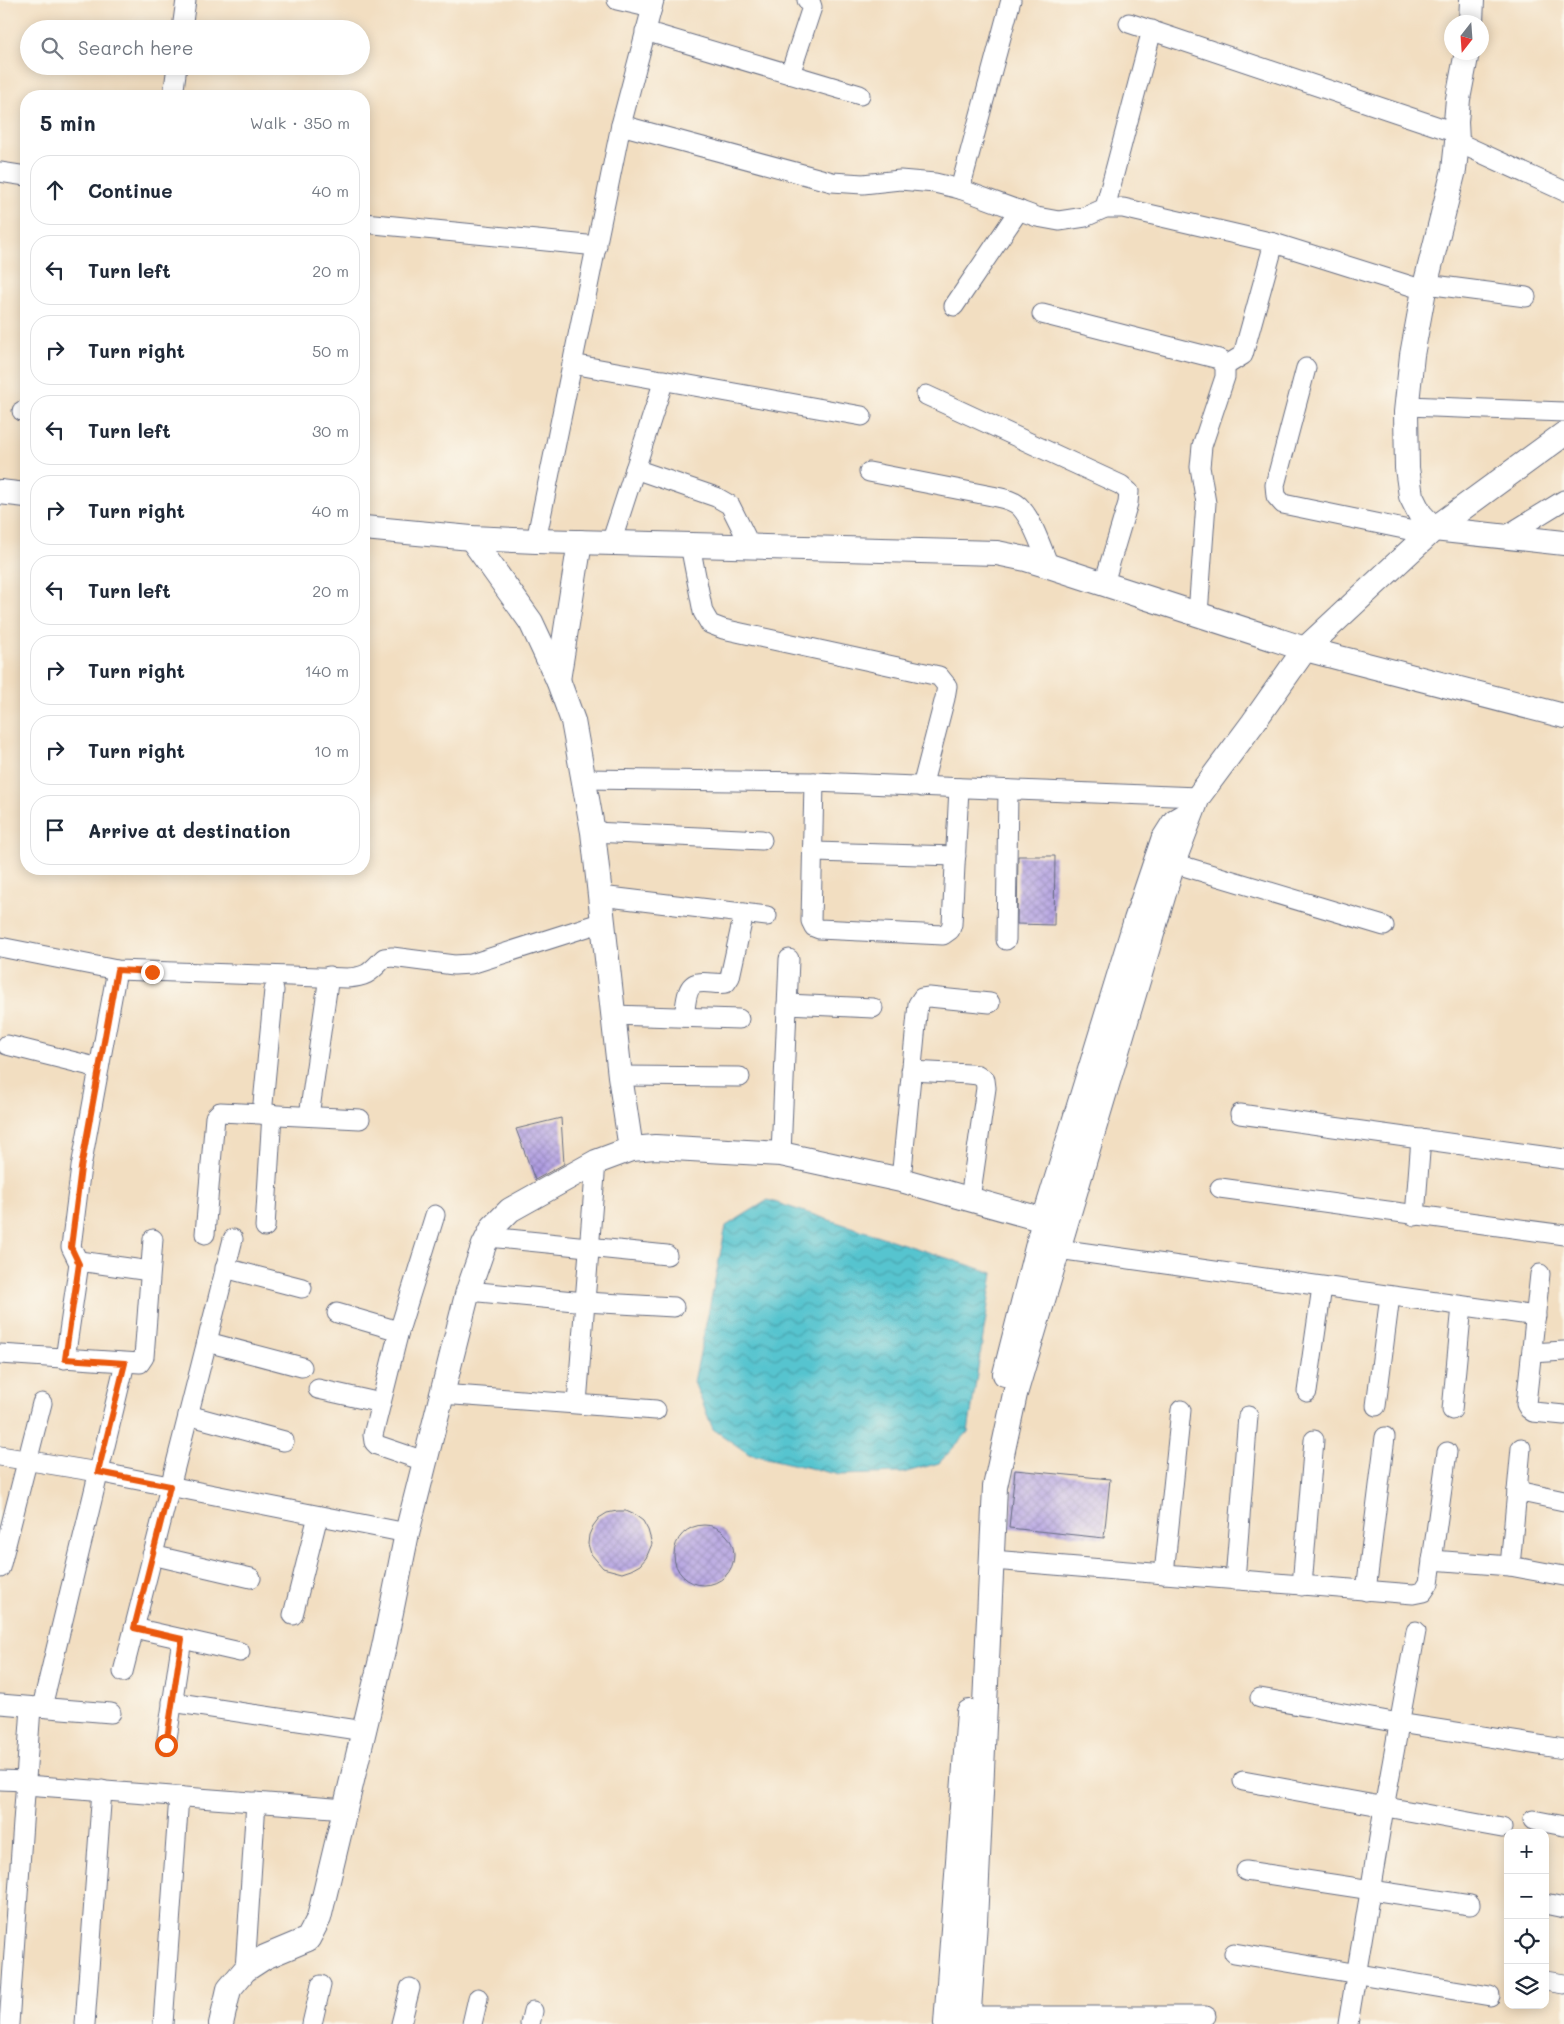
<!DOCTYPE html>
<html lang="en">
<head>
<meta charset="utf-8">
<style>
  body { margin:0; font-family:Mali,sans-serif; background:#f2f2f3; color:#1f2937 }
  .controls { position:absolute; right:15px; bottom:15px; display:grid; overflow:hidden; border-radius:10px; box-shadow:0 2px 12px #0003 }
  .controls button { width:45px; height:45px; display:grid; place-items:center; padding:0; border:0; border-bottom:1px solid #e0e1e3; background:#fff; color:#1f2937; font:25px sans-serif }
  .compass { position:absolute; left:1444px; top:15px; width:45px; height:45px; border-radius:50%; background:#fff; box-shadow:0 2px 12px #0003; rotate:197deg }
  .stop { position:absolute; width:15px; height:15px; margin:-11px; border:4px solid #ea580c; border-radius:50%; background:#fff }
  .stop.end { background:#ea580c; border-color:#fff; box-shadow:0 1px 5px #0008 }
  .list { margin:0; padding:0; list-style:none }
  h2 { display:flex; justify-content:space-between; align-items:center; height:65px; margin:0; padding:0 20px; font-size:21px }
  h2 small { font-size:16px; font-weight:400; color:#747a83 }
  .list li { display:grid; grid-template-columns:32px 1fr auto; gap:15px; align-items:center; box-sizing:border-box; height:70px; margin:0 10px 10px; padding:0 10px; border:1px solid #e0e1e3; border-radius:20px }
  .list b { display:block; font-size:19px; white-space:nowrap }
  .list em { font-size:16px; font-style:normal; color:#747a83 }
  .icon { flex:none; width:28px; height:28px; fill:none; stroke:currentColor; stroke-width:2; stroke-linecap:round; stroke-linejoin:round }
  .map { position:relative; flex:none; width:1564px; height:2024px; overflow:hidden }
  .search { position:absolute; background:#fff; box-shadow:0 2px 12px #0003; left:20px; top:20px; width:350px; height:55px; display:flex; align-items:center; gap:12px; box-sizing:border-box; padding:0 18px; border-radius:28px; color:#747a83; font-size:19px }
  .panel { position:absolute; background:#fff; box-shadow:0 2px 12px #0003; left:20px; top:90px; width:350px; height:785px; border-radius:20px }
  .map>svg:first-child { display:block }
  .water { fill:url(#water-waves); stroke:#397a96 }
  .building { fill:url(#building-cross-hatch) }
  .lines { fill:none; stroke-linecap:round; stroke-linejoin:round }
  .minor-casing { stroke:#666c81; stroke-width:21 }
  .tertiary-casing { stroke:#666c81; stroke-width:26 }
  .minor { stroke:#fff; stroke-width:19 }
  .tertiary { stroke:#fff; stroke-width:24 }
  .route { stroke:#ea580c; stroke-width:6 }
</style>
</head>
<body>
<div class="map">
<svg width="1564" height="2024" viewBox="0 0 1564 2024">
  <defs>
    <pattern id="water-waves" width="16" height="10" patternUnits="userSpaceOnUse" patternTransform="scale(1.25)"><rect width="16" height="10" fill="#57c4cf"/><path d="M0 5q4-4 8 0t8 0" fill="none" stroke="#47a0ab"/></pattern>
    <pattern id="building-cross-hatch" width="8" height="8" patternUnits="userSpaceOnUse" patternTransform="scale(1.25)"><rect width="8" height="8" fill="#ae9be1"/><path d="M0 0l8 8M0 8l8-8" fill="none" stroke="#8d7fba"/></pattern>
  </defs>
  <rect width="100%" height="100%" fill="#fbf7ec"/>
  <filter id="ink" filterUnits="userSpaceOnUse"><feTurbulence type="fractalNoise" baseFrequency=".02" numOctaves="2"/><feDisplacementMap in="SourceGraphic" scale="10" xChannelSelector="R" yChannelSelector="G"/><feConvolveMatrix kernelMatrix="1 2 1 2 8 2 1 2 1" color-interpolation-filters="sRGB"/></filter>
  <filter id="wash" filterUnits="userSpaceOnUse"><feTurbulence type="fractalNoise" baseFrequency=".0096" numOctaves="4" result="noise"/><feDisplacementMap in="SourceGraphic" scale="20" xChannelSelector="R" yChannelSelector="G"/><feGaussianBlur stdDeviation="1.12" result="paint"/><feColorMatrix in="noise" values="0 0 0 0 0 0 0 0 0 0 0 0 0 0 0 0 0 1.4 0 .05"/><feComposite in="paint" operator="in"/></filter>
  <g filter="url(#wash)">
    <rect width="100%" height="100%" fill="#f2dec1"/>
    <polygon class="water" points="768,1200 993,1273 968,1432 939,1463 903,1473 840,1475 749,1454 713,1429 694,1382 726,1226"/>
    <g id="blocks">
      <g class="building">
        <polygon points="1018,856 1055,856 1054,925 1017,924"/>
        <polygon points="561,1118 564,1164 535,1180 516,1129"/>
        <polygon points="1015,1470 1110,1479 1104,1538 1009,1528"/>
        <polygon points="617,1511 626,1511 635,1515 643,1521 648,1530 652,1544 646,1558 640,1565 631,1570 622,1573 603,1568 591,1554 588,1544 589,1535 593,1526 599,1518 607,1513"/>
        <circle cx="704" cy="1555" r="30"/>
      </g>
    </g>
  </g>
  <g filter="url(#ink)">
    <use href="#blocks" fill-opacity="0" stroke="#666c81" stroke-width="1"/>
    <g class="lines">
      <defs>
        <g id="minor">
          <polyline points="617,0 652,8"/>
          <polyline points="1129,23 1457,133"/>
          <polyline points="182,29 186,0"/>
          <polyline points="645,31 860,95"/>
          <polyline points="790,74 812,7 810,1 807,0"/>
          <polyline points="173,96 177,66"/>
          <polyline points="621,125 832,182 863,184 900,180 935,183 960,189 1037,217 1059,221 1085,217 1105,208 1123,208 1274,243 1424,290"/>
          <polyline points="1457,142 1564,191"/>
          <polyline points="0,172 26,176"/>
          <polyline points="960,189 1011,0"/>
          <polyline points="1105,208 1152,30"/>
          <polyline points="364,223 597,246"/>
          <polyline points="1426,284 1526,297"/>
          <polyline points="954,306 1019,210"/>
          <polyline points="1042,314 1219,359 1225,366 1225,377 1202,446 1200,467 1206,503 1198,614"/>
          <polyline points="572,364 862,416"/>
          <polyline points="1225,366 1243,355 1274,243"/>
          <polyline points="1306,368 1275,485 1276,496 1283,504 1428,534"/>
          <polyline points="926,395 1121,485 1129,492 1128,503 1104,583"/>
          <polyline points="1407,406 1564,412"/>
          <polyline points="22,411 26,411"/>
          <polyline points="635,469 716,497 730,505 751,547"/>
          <path d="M869,472L992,496C1001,498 1015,500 1021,508C1033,521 1042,549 1049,566"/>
          <polyline points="1507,535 1564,500"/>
          <polyline points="536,541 621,125 654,0"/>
          <polyline points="611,543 664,380"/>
          <polyline points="690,545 703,612 710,624 723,629 939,676 947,686 945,698 922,787"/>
          <polyline points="585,779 814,782 1198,797"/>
          <polyline points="814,782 811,921 814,927 819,929 943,935 950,930 952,924 959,788"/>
          <polyline points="593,832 762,840"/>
          <polyline points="814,852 956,856"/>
          <polyline points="1173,863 1384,926"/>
          <polyline points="601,896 767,916"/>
          <polyline points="1006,940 1008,790"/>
          <path d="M0,947L117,970L347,978C368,977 370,972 384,958L392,957L454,965L471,964L603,922"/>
          <polyline points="787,1004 873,1008"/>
          <polyline points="613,1015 739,1019"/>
          <path d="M684,1017C686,1007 685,985 698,983C707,981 717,985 726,983L730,977L744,913"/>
          <polyline points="7,1045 99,1068"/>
          <polyline points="911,1071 969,1074 978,1075 985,1080 986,1088 970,1199"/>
          <polyline points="620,1076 740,1077"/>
          <polyline points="262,1114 274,990"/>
          <polyline points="1240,1114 1564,1159"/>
          <polyline points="309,1116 329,976"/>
          <polyline points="781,1154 789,959"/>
          <polyline points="901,1180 918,1004 922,998 929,997 990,1003"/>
          <polyline points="1220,1188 1564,1235"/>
          <polyline points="1415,1216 1421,1139"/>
          <polyline points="265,1227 272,1114"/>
          <polyline points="205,1234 215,1117 220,1112 360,1119"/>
          <polyline points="488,1237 667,1255"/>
          <polyline points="1058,1249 1536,1316"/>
          <polyline points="79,1261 150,1271"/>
          <polyline points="225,1268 302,1288"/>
          <polyline points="1540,1274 1526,1404 1529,1409 1533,1412 1564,1415"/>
          <polyline points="468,1291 585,1302 674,1307"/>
          <polyline points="337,1313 399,1331"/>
          <polyline points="207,1342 302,1367"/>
          <polyline points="1532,1353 1564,1351"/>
          <polyline points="0,1354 140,1363 144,1357 153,1239"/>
          <polyline points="65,1359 79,1263 71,1247 81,1167 117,970"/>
          <polyline points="318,1389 381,1403"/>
          <polyline points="1307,1392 1322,1287"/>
          <polyline points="441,1394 656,1410"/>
          <polyline points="577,1403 596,1162"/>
          <polyline points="1376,1406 1390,1296"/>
          <polyline points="1452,1410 1462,1306"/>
          <polyline points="188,1415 284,1441"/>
          <polyline points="0,1456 98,1472 407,1533"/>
          <polyline points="424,1461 377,1445 374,1442 373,1435 399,1331 435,1215"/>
          <polyline points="1517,1491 1564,1501"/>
          <polyline points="152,1555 251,1578"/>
          <polyline points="992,1560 1413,1594 1423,1592 1429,1583 1447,1452"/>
          <polyline points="1432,1560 1510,1566 1564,1576"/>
          <polyline points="1510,1566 1521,1448"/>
          <polyline points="0,1568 42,1403"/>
          <polyline points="1164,1574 1181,1410"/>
          <polyline points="1235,1580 1248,1416"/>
          <polyline points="1302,1586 1314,1440"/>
          <polyline points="1366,1591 1385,1437"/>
          <polyline points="293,1615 318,1516"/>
          <polyline points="134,1628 240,1652"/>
          <polyline points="123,1672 233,1239"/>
          <polyline points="1260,1698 1399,1723 1564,1749"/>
          <polyline points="172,1702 364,1731"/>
          <polyline points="0,1704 111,1713"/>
          <polyline points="42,1707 125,1363"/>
          <polyline points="166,1745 182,1639"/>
          <polyline points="0,1780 26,1781"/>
          <polyline points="1243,1781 1502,1828"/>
          <polyline points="26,1785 346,1809"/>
          <polyline points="1533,1820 1564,1826"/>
          <polyline points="1246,1871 1470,1905"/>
          <polyline points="1545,1904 1564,1908"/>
          <polyline points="1234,1953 1490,1996"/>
          <polyline points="245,1970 256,1802"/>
          <polyline points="1545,1981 1564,1984"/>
          <polyline points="968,2016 1206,2016"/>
          <polyline points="9,2024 31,1707"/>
          <polyline points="85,2024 102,1790"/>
          <polyline points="163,2024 179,1796"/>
          <polyline points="312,2024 321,1985"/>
          <polyline points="401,2024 410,1988"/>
          <polyline points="472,2024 478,1998"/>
          <polyline points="530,2024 533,2011"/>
          <polyline points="1348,2024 1384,1808 1416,1631"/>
        </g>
        <g id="tertiary">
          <polyline points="1471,22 1472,0"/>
          <polyline points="1467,52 1458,99 1456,122 1457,142 1454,170 1424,290 1412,355 1406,412 1407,468 1411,496 1420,514 1434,529 1564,543"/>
          <polyline points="0,492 26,495"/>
          <polyline points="364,528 471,538 536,541 997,553 1026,559 1049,566 1305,649 1564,716"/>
          <polyline points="471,538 531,622 558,680 573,721 593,832 620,1076 631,1149"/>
          <polyline points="558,680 580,542"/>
          <polyline points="1005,1374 1044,1220 1136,920 1163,840 1175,821 1187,814"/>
          <polyline points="221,2024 229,1989 245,1970 265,1957 308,1939 319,1918 384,1647 407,1533 468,1291 484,1245 493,1227 510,1210 596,1162 631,1149 655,1147 781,1154 901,1180 1044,1220"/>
          <polyline points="946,2024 969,1712"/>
          <polyline points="968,2024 975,1922 995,1487 1015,1394 1173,863 1198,797 1253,723 1305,649 1434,529 1564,434"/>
        </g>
      </defs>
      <use href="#minor" class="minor-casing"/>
      <use href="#tertiary" class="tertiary-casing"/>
      <use href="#minor" class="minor"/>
      <use href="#tertiary" class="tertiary"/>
    </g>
  </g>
  <g class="lines" filter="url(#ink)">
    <polyline class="route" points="152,972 117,970 81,1168 71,1247 79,1264 65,1359 125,1363 98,1472 170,1486 134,1628 182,1639 166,1745"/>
  </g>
</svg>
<div class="controls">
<button>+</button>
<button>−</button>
<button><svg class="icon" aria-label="locate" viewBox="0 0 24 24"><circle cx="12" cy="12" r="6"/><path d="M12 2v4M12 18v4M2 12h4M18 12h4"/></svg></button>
<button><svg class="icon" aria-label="layers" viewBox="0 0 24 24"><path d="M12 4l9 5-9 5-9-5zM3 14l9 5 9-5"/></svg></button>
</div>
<svg class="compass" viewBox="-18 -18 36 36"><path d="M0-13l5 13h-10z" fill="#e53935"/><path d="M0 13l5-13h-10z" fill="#747a83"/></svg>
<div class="stop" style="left:166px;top:1745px"></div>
<div class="stop end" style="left:152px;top:972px"></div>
<div class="search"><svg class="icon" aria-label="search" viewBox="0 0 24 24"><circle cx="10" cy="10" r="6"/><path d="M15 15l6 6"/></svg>Search here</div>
<section class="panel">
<h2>5 min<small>Walk · 350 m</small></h2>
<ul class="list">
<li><svg class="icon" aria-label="ahead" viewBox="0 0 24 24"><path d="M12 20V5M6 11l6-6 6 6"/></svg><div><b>Continue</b></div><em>40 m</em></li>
<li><svg class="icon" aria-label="left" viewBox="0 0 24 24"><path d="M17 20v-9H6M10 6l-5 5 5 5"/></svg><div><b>Turn left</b></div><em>20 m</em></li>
<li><svg class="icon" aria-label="right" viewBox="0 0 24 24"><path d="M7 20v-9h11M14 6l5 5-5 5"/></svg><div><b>Turn right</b></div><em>50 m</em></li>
<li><svg class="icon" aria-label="left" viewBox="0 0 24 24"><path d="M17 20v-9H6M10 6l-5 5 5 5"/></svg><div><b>Turn left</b></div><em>30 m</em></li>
<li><svg class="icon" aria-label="right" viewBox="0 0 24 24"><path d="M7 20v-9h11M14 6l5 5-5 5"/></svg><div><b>Turn right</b></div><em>40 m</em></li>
<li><svg class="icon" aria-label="left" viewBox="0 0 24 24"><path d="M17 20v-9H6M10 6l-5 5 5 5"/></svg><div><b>Turn left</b></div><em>20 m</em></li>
<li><svg class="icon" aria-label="right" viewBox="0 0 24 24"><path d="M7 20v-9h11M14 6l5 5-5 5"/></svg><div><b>Turn right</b></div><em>140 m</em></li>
<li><svg class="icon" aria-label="right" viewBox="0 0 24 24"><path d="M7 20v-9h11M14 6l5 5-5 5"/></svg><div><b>Turn right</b></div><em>10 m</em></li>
<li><svg class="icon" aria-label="arrive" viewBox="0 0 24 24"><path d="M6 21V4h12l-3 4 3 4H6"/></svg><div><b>Arrive at destination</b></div></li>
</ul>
</section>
</div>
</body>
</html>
